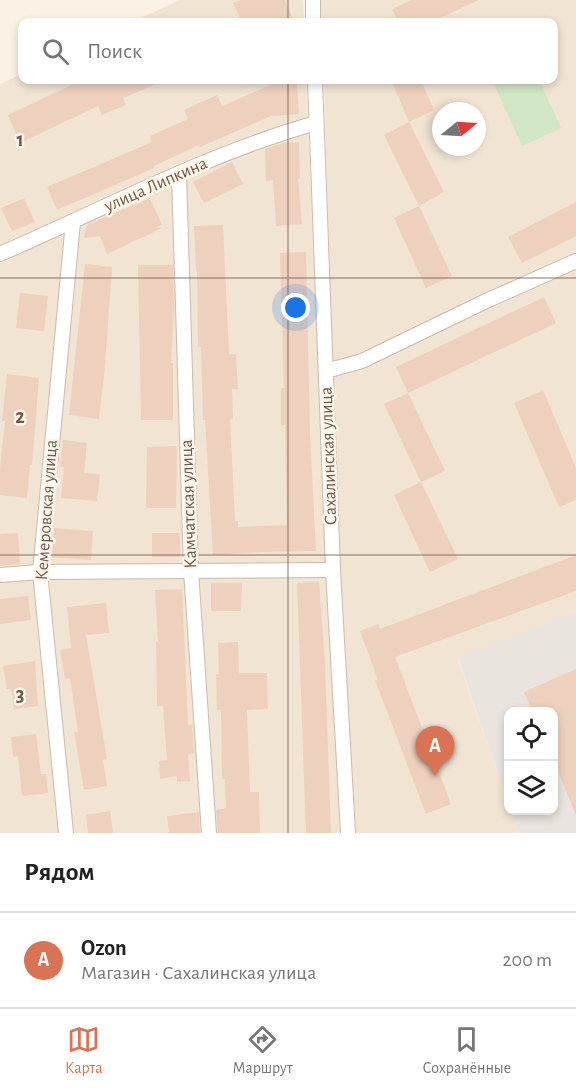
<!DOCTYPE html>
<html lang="ru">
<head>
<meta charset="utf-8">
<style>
  body { margin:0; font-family:"Alegreya Sans",sans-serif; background:#f6f6f6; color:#222 }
  .controls { position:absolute; right:18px; bottom:18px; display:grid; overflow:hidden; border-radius:12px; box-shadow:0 3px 9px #0003 }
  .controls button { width:54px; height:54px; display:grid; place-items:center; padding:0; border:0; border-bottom:2px solid #e0e0e0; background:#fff; color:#222; font:30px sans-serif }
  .compass { position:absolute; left:432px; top:102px; width:54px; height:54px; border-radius:50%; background:#fff; box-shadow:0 3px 9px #0003; rotate:72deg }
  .you { position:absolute; left:296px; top:308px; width:21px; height:21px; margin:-15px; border:4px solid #fff; border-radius:50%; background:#1a73e8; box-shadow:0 0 0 9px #1a73e833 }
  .badge { display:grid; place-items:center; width:39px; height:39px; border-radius:50%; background:#d97354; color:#fff; font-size:20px; font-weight:700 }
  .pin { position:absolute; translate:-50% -50px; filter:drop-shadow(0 2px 3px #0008) }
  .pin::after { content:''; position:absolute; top:32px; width:21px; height:18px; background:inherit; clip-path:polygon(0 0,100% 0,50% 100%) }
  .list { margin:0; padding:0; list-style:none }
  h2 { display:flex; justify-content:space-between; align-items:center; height:78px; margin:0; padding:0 24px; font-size:26px }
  h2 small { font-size:20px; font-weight:400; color:#767676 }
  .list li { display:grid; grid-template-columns:39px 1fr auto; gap:18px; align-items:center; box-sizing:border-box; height:96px; padding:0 24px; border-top:2px solid #e0e0e0 }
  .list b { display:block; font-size:22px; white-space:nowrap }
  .list p { margin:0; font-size:20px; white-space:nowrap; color:#767676 }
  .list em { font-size:20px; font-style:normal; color:#767676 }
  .icon { flex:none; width:33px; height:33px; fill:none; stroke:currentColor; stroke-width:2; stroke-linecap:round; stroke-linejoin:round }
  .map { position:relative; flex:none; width:576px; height:833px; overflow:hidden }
  .search { position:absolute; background:#fff; box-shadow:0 3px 9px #0003; left:18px; right:18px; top:18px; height:66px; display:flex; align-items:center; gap:15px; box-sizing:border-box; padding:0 21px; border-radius:12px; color:#767676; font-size:22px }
  .sheet { height:174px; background:#fff }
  nav { display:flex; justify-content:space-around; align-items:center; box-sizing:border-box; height:84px; border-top:2px solid #e0e0e0; background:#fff; font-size:16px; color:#767676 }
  nav a { display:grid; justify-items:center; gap:3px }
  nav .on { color:#d97354 }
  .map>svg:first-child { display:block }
  .residential { fill:#f1e4d3; fill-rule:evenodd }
  .industrial { fill:#eae4de }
  .green { fill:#d1e6c4 }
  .building { fill:#edd1be }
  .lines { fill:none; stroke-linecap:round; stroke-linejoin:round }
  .minor-casing { stroke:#cabaac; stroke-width:16 }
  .minor { stroke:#fff; stroke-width:14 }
  .grid { fill:none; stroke:#70594c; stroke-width:1.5; stroke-opacity:0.55 }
  .labels { text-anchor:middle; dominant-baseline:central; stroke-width:5; stroke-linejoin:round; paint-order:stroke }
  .street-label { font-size:18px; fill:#70594c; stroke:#fdf6ea }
  .grid-label { font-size:20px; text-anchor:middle; font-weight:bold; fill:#70594c; stroke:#fdf6ea; stroke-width:5; stroke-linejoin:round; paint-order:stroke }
</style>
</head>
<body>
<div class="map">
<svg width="576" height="833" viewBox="0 0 576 833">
  <rect width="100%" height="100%" fill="#faf2e4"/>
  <g class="residential">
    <polygon points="180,0 303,0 304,22 132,22"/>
    <path d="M323,0H576V611L458,659L508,803V810L511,811L519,833H346L324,80H554V22H322L321,1ZM441,111H477V147H441Z"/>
    <polygon points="22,74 22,80 306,80 340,833 0,833 0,84"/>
  </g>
  <polygon class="industrial" points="576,611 576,833 519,833 511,811 554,810 554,712 508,712 508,803 458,658"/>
  <polygon class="green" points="492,80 539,80 561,128 522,146"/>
  <g class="building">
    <polygon points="241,0 285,0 294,22 242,22 233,3"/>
    <polygon points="412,0 479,0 431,22 398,22 392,9"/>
    <polygon points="82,80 166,80 123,98 126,105 102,115 98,106 20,143 8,115"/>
    <polygon points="272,80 297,80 299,114 271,116 200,147 199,145 154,166 154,168 57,210 47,187 152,142 150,136 188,119 184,110 217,95 222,106 273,84"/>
    <polygon points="391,80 421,80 434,110 409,122"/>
    <polygon points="409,122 444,192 419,206 384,135"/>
    <polygon points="299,142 300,179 298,179 302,224 276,226 273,180 266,181 265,149 283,143"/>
    <polygon points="232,162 243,184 204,203 193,182"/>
    <polygon points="24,198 35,222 12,231 1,208"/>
    <polygon points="150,198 162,225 156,227 162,228 107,254 100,236 84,238 87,225"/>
    <polygon points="576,202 576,236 522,263 508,237"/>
    <polygon points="419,206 452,276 426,288 394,218"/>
    <polygon points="223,225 229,354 236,354 238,389 232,389 233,419 230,419 235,521 238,521 238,527 287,525 285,425 281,425 281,388 284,388 280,253 306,252 310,435 316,551 261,552 213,555 205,420 203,420 201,347 198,347 197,271 196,271 194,226"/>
    <polygon points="85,264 112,267 105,366 99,419 69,415"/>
    <polygon points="138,265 173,265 174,308 171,363 173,363 173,420 141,420"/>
    <polygon points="20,293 48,296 44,331 16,328"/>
    <polygon points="544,297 556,323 408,393 396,367"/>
    <polygon points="7,374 39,378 32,465 30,465 27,498 0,495 0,468 5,421 2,421"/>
    <polygon points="543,390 576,468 576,500 559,507 514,403"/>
    <polygon points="408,393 445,471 421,482 384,404"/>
    <polygon points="63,440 87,443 84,473 100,474 97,501 61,498 64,467 60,467"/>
    <polygon points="177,446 176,508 146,508 147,447"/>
    <polygon points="421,482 458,559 430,572 394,495"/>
    <polygon points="54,528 93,531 91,560 52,557"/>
    <polygon points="18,533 20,564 0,566 0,534"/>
    <rect x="152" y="533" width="28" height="24"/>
    <polygon points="576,555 576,591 395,657 451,804 426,814 375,680 378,680 360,631 378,624 380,629"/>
    <polygon points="319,582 325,664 331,833 306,833 297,583"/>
    <polygon points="211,583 242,583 241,611 211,611"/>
    <polygon points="182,589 188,725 192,725 194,753 188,754 190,781 177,782 177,776 160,779 159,761 167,760 163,706 157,706 156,642 158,642 155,590"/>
    <polygon points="28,596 31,620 0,624 0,599"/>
    <polygon points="106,603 109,633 86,635 107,759 103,760 107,786 84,790 74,732 78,732 70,678 65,679 60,650 71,648 67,607"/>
    <polygon points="238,642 239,673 267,673 268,709 247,710 250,792 259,792 260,833 218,833 216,810 226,808 225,779 222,779 221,710 217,710 216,674 219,674 218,643"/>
    <polygon points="35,661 38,706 14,709 11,689 7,689 3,666"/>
    <polygon points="576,669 576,815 554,762 554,711 532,711 524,692"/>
    <polygon points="36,734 41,774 46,774 48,793 22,796 18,756 13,757 11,737"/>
    <polygon points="110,811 113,833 88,833 86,815"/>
    <polygon points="199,812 200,833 169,833 167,816"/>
  </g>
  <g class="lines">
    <defs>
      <g id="minor">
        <polyline points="313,0 313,22"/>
        <polyline points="315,80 333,570 348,833"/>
        <polyline points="179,174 191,571 209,833"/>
        <path d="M0,254C104,209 206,154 316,123"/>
        <polyline points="326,371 362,361 486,301 576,261"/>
        <polyline points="0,575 40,572 333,570"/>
        <polyline points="66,833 40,572 73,222"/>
      </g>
    </defs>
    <use href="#minor" class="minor-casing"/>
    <use href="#minor" class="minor"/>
  </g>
  <path class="grid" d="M288,0V22M288,80V833M0,278H576M0,555H576"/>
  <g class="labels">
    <g class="street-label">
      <text transform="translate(156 185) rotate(-24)">улица Липкина</text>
      <text transform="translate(329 456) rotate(-92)">Сахалинская улица</text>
      <text transform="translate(189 504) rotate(-92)">Камчатская улица</text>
      <text transform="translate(47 510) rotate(-86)">Кемеровская улица</text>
    </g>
  </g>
  <g class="grid-label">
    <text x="20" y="146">1</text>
    <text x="20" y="423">2</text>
    <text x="20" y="701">3</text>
  </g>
</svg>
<div class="controls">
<button><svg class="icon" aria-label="locate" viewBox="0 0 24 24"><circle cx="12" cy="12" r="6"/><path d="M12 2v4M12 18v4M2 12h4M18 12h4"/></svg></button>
<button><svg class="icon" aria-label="layers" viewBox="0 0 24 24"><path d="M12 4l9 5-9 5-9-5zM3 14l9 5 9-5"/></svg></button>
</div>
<svg class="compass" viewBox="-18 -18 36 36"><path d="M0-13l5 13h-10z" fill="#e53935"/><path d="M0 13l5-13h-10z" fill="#767676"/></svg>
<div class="you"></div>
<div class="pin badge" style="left:435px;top:776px">A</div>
<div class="search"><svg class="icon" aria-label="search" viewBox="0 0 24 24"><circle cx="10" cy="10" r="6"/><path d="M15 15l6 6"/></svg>Поиск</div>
</div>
<section class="sheet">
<h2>Рядом<small></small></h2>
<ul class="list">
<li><span class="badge">A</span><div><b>Ozon</b><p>Магазин · Сахалинская улица</p></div><em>200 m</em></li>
</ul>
</section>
<nav>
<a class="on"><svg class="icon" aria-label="map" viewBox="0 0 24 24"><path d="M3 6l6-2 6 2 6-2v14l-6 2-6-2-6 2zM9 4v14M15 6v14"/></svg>Карта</a>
<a><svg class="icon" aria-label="directions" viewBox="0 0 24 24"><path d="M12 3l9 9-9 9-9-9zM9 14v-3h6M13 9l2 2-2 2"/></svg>Маршрут</a>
<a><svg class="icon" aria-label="saved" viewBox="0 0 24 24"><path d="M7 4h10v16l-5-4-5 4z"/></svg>Сохранённые</a>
</nav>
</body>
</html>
